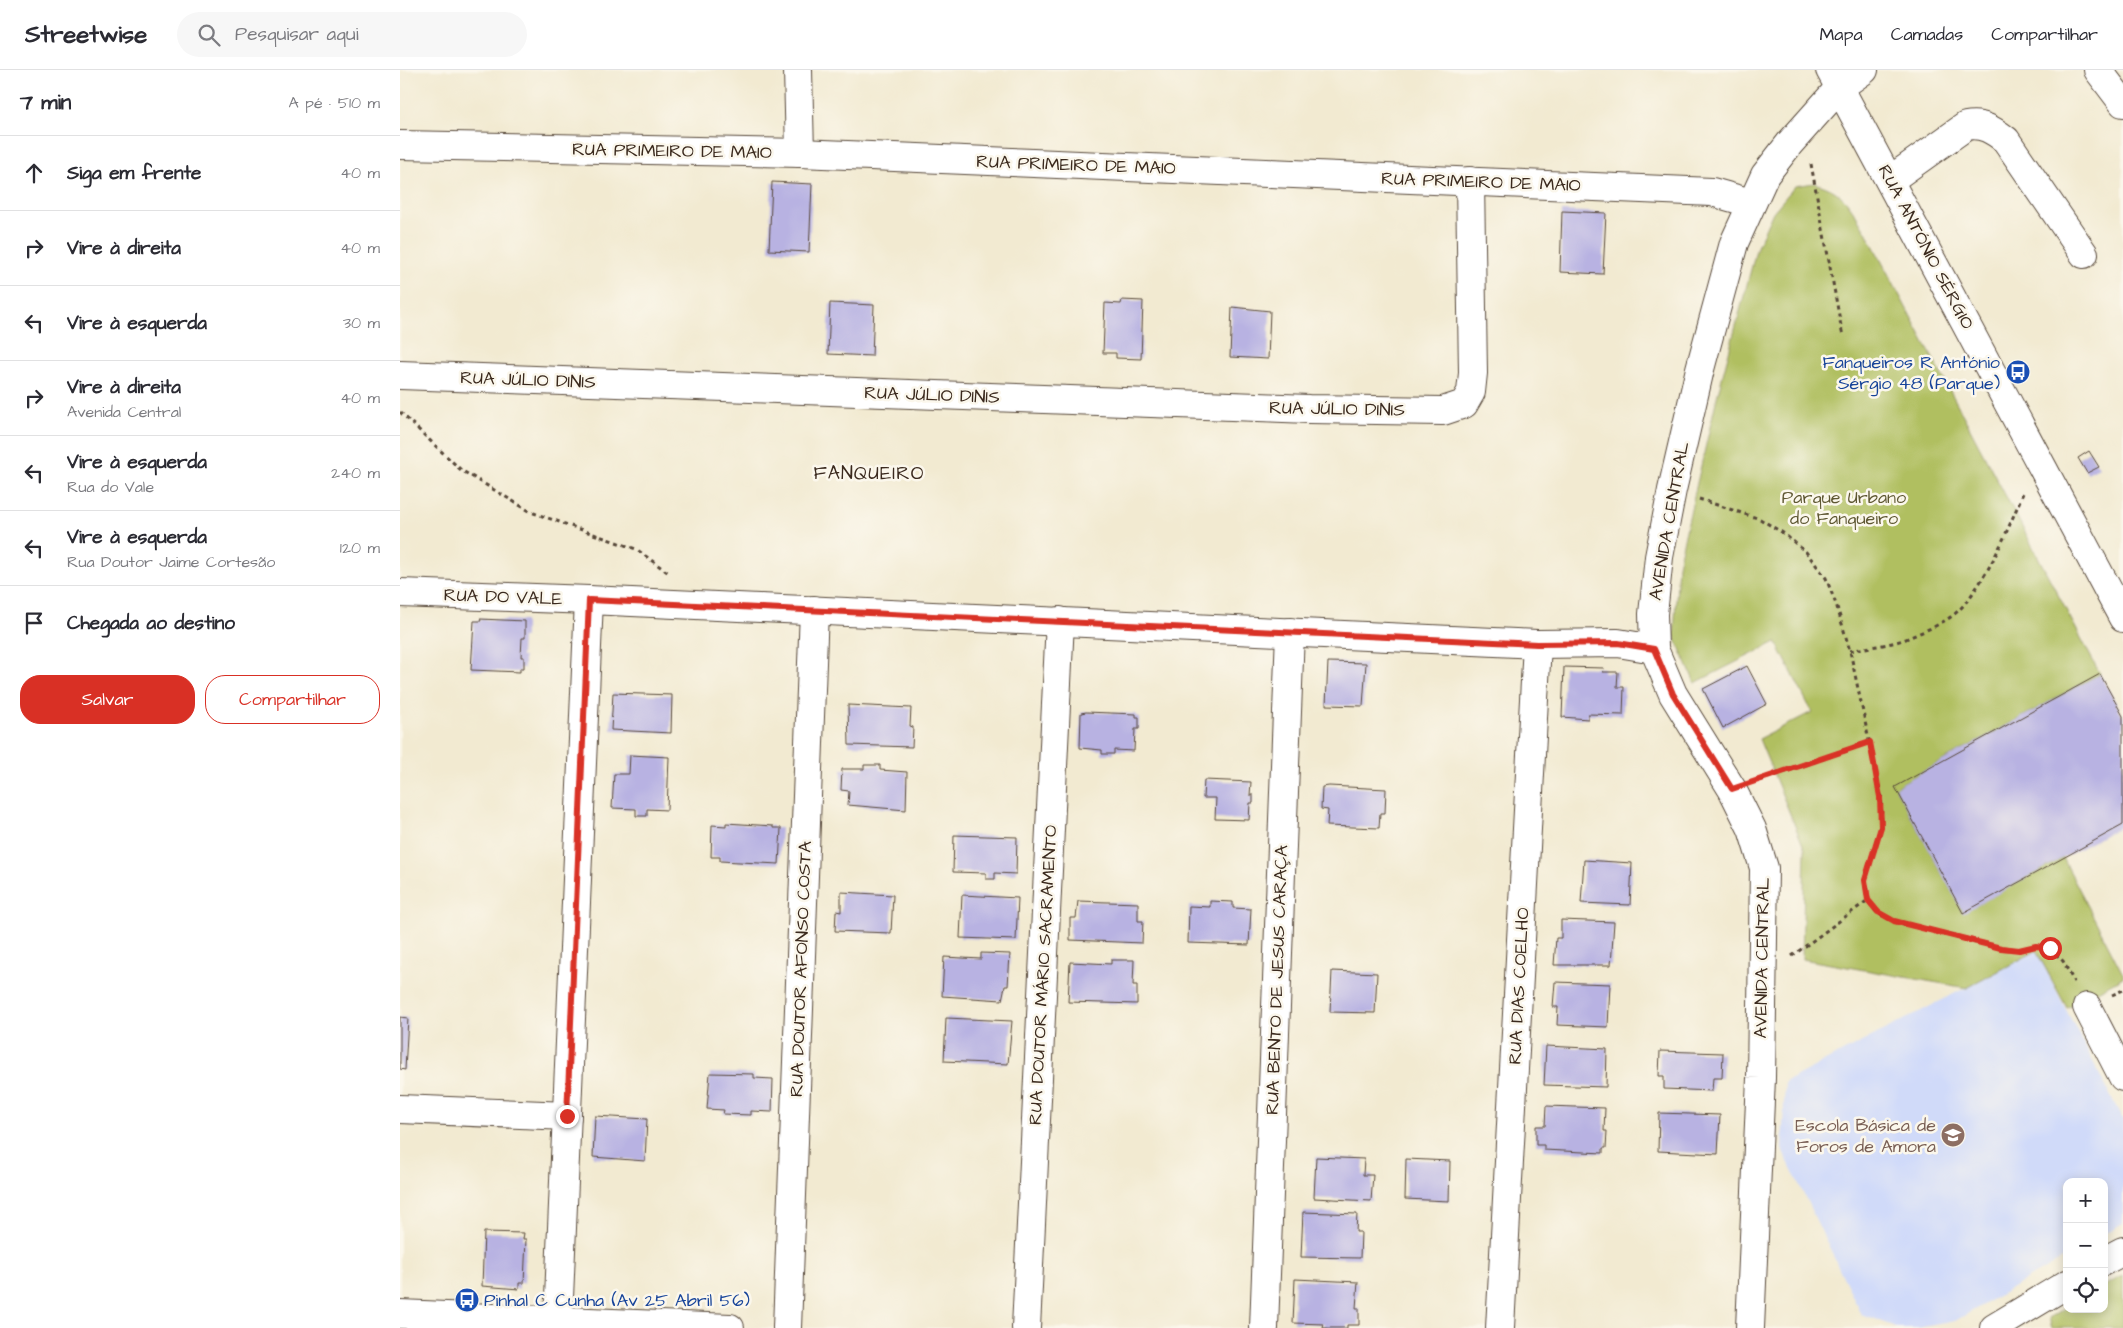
<!DOCTYPE html>
<html lang="pt">
<head>
<meta charset="utf-8">
<style>
  body { margin:0; font-family:"Architects Daughter",sans-serif; background:#f7f7f7; color:#2b2b33 }
  .controls { position:absolute; right:15px; bottom:15px; display:grid; overflow:hidden; border-radius:10px; box-shadow:0 2px 12px #0003 }
  .controls button { width:45px; height:45px; display:grid; place-items:center; padding:0; border:0; border-bottom:1px solid #e1e1e2; background:#fff; color:#2b2b33; font:25px sans-serif }
  .stop { position:absolute; width:15px; height:15px; margin:-11px; border:4px solid #d93025; border-radius:50%; background:#fff }
  .stop.end { background:#d93025; border-color:#fff; box-shadow:0 1px 5px #0008 }
  .list { margin:0; padding:0; list-style:none }
  h2 { display:flex; justify-content:space-between; align-items:center; height:65px; margin:0; padding:0 20px; font-size:21px }
  h2 small { font-size:16px; font-weight:400; color:#7c7c81 }
  .list li { display:grid; grid-template-columns:32px 1fr auto; gap:15px; align-items:center; box-sizing:border-box; height:75px; padding:0 20px; border-top:1px solid #e1e1e2 }
  .list b { display:block; font-size:19px; white-space:nowrap }
  .list p { margin:0; font-size:16px; white-space:nowrap; color:#7c7c81 }
  .list em { font-size:16px; font-style:normal; color:#7c7c81 }
  .actions { display:flex; gap:10px; padding:15px 20px }
  .actions a { flex:1; padding:11px 0; border:1px solid #d93025; border-radius:20px; text-align:center; font-size:18px; color:#d93025 }
  .actions .main { background:#d93025; color:#fff }
  .icon { flex:none; width:28px; height:28px; fill:none; stroke:currentColor; stroke-width:2; stroke-linecap:round; stroke-linejoin:round }
  .map { position:relative; flex:none; width:1723px; height:1258px; overflow:hidden }
  header { display:flex; align-items:center; gap:30px; box-sizing:border-box; height:70px; padding:0 25px; background:#fff; border-bottom:1px solid #e1e1e2 }
  header strong { font-size:24px }
  nav { display:flex; gap:28px; margin-inline-start:auto; font-size:18px }
  .search { width:350px; height:45px; background:#f7f7f7; display:flex; align-items:center; gap:12px; box-sizing:border-box; padding:0 18px; border-radius:28px; color:#7c7c81; font-size:19px }
  main { display:flex }
  aside { flex:1; background:#fff }
  .map>svg:first-child { display:block }
  .built { fill:#d0daf9 }
  .green { fill:#b0bf61; stroke:#767440 }
  .building { fill:#b8b2e2 }
  .lines { fill:none; stroke-linecap:round; stroke-linejoin:round }
  .minor-casing { stroke:#564739; stroke-width:30 }
  .path { stroke:#564739; stroke-width:3; stroke-dasharray:4 4; stroke-linecap:butt }
  .minor { stroke:#fff; stroke-width:28 }
  .route { stroke:#d93025; stroke-width:6 }
  .labels { text-anchor:middle; dominant-baseline:central; stroke-width:5; stroke-linejoin:round; paint-order:stroke }
  .street-label { font-size:18px; fill:#3b2a1e; stroke:#fbf7ec }
  .transit-label { font-size:18px; fill:#164399; stroke:#fbf7ec; text-anchor:end }
  .park-label { font-size:18px; fill:#5e5732; stroke:#fbf7ec }
  .education-label { font-size:18px; fill:#785e54; stroke:#fbf7ec; text-anchor:end }
  .neighbourhood-label { font-size:19px; letter-spacing:1px; fill:#3b2a1e; stroke:#fbf7ec }
</style>
</head>
<body>
<header>
<strong>Streetwise</strong>
<div class="search"><svg class="icon" aria-label="search" viewBox="0 0 24 24"><circle cx="10" cy="10" r="6"/><path d="M15 15l6 6"/></svg>Pesquisar aqui</div>
<nav><a>Mapa</a><a>Camadas</a><a>Compartilhar</a></nav>
</header>
<main>
<aside>
<h2>7 min<small>A pé · 510 m</small></h2>
<ul class="list">
<li><svg class="icon" aria-label="ahead" viewBox="0 0 24 24"><path d="M12 20V5M6 11l6-6 6 6"/></svg><div><b>Siga em frente</b></div><em>40 m</em></li>
<li><svg class="icon" aria-label="right" viewBox="0 0 24 24"><path d="M7 20v-9h11M14 6l5 5-5 5"/></svg><div><b>Vire à direita</b></div><em>40 m</em></li>
<li><svg class="icon" aria-label="left" viewBox="0 0 24 24"><path d="M17 20v-9H6M10 6l-5 5 5 5"/></svg><div><b>Vire à esquerda</b></div><em>30 m</em></li>
<li><svg class="icon" aria-label="right" viewBox="0 0 24 24"><path d="M7 20v-9h11M14 6l5 5-5 5"/></svg><div><b>Vire à direita</b><p>Avenida Central</p></div><em>40 m</em></li>
<li><svg class="icon" aria-label="left" viewBox="0 0 24 24"><path d="M17 20v-9H6M10 6l-5 5 5 5"/></svg><div><b>Vire à esquerda</b><p>Rua do Vale</p></div><em>240 m</em></li>
<li><svg class="icon" aria-label="left" viewBox="0 0 24 24"><path d="M17 20v-9H6M10 6l-5 5 5 5"/></svg><div><b>Vire à esquerda</b><p>Rua Doutor Jaime Cortesão</p></div><em>120 m</em></li>
<li><svg class="icon" aria-label="arrive" viewBox="0 0 24 24"><path d="M6 21V4h12l-3 4 3 4H6"/></svg><div><b>Chegada ao destino</b></div></li>
</ul>
<div class="actions"><a class="main">Salvar</a><a>Compartilhar</a></div>
</aside>
<div class="map">
<svg width="1723" height="1258" viewBox="0 0 1723 1258">
  <rect width="100%" height="100%" fill="#fbf7ec"/>
  <filter id="ink" filterUnits="userSpaceOnUse"><feTurbulence type="fractalNoise" baseFrequency=".02" numOctaves="2"/><feDisplacementMap in="SourceGraphic" scale="10" xChannelSelector="R" yChannelSelector="G"/><feConvolveMatrix kernelMatrix="1 2 1 2 8 2 1 2 1" color-interpolation-filters="sRGB"/></filter>
  <filter id="wash" filterUnits="userSpaceOnUse"><feTurbulence type="fractalNoise" baseFrequency=".0096" numOctaves="4" result="noise"/><feDisplacementMap in="SourceGraphic" scale="20" xChannelSelector="R" yChannelSelector="G"/><feGaussianBlur stdDeviation="1.12" result="paint"/><feColorMatrix in="noise" values="0 0 0 0 0 0 0 0 0 0 0 0 0 0 0 0 0 1.4 0 .05"/><feComposite in="paint" operator="in"/></filter>
  <g filter="url(#wash)">
    <rect width="100%" height="100%" fill="#f2ead1"/>
    <polygon class="built" points="1636,881 1723,1050 1723,1153 1704,1164 1704,1112 1667,1112 1667,1186 1555,1251 1517,1258 1498,1258 1461,1244 1382,1079 1385,1012"/>
    <g class="green">
      <path d="M1414,113C1445,121 1449,135 1465,160L1700,604L1495,717L1563,842L1663,788L1723,904V907L1667,938L1636,881L1567,918L1402,889L1405,780L1359,669L1412,642L1376,572L1295,613L1274,565L1278,495L1317,327L1357,177L1373,142L1395,116Z"/>
      <polygon points="1723,1206 1723,1258 1652,1258 1649,1248 1667,1237 1667,1239 1704,1239 1704,1216"/>
    </g>
    <g id="blocks">
      <g class="building">
        <polygon points="372,112 412,114 409,182 369,180"/>
        <polygon points="1162,141 1206,143 1203,204 1160,202"/>
        <polygon points="722,230 743,231 741,289 716,288 716,283 703,283 705,233 721,234"/>
        <polygon points="430,233 474,235 472,286 428,284"/>
        <polygon points="832,237 870,241 868,289 830,287"/>
        <polygon points="1689,381 1699,397 1687,403 1678,388"/>
        <polygon points="80,549 125,551 125,568 122,568 121,587 124,587 124,598 120,598 120,602 71,600 74,551 81,551"/>
        <polygon points="928,592 966,593 963,636 926,635"/>
        <polygon points="1347,596 1367,634 1323,658 1303,619"/>
        <polygon points="1164,597 1204,598 1203,602 1218,602 1217,617 1224,617 1223,645 1188,644 1188,649 1162,647"/>
        <polygon points="1700,604 1723,646 1723,755 1563,843 1495,717"/>
        <polygon points="213,623 272,625 271,663 211,660"/>
        <polygon points="448,635 511,638 510,656 513,657 512,677 449,675"/>
        <polygon points="686,642 736,644 736,647 739,647 739,659 735,659 734,681 714,680 714,684 702,684 702,680 680,678 681,643"/>
        <polygon points="230,685 269,687 267,740 247,739 247,746 236,746 236,739 212,738 214,704 229,704"/>
        <polygon points="464,695 480,695 480,700 507,702 506,740 448,735 449,721 441,720 442,699 464,699"/>
        <polygon points="804,710 851,712 850,725 853,725 853,733 850,733 849,750 815,749 816,728 803,728"/>
        <polygon points="929,716 986,719 985,743 980,743 979,758 927,756 928,740 921,739 922,717"/>
        <polygon points="326,753 373,756 373,758 381,758 379,794 320,791 320,787 311,787 312,755 326,756"/>
        <polygon points="554,765 617,767 616,804 595,803 595,809 586,809 586,803 553,802"/>
        <polygon points="1184,790 1232,793 1230,835 1181,833"/>
        <polygon points="441,822 493,825 491,863 435,861 436,841 441,842"/>
        <polygon points="562,825 618,828 616,870 560,868"/>
        <polygon points="678,831 738,833 738,851 743,851 742,873 670,870 670,848 676,848"/>
        <polygon points="810,831 833,832 833,838 851,839 849,875 788,873 789,836 810,837"/>
        <polygon points="1161,850 1214,852 1211,895 1154,895 1156,868 1161,868"/>
        <polygon points="581,883 610,884 608,916 605,916 602,930 542,926 544,887 581,889"/>
        <polygon points="711,890 734,890 733,915 737,915 737,934 668,932 670,892 711,894"/>
        <polygon points="932,901 977,903 975,943 930,942"/>
        <polygon points="1155,912 1210,914 1208,957 1157,955 1158,937 1153,937"/>
        <polygon points="0,947 8,948 5,1000 0,999"/>
        <polygon points="546,948 612,951 608,994 544,991"/>
        <polygon points="1146,976 1207,979 1206,1017 1144,1015"/>
        <polygon points="1260,981 1323,983 1322,1008 1313,1008 1312,1021 1264,1019 1264,1006 1259,1006"/>
        <polygon points="310,1003 354,1004 354,1008 373,1009 372,1042 351,1041 351,1045 323,1044 324,1040 307,1039"/>
        <polygon points="1146,1036 1205,1038 1204,1061 1207,1061 1206,1078 1203,1078 1203,1083 1144,1080 1144,1075 1136,1075 1136,1056 1145,1056"/>
        <polygon points="1259,1043 1320,1045 1318,1084 1258,1081"/>
        <polygon points="195,1046 247,1049 245,1091 193,1087"/>
        <polygon points="916,1087 964,1089 963,1105 973,1105 971,1131 914,1128"/>
        <polygon points="1006,1089 1050,1091 1049,1131 1005,1129"/>
        <polygon points="903,1142 957,1144 956,1162 961,1162 960,1188 901,1187"/>
        <polygon points="84,1162 124,1163 123,1169 126,1169 124,1213 119,1213 119,1219 82,1216"/>
        <polygon points="895,1209 958,1212 956,1238 959,1238 959,1255 947,1255 947,1258 923,1258 924,1254 893,1253"/>
      </g>
    </g>
  </g>
  <g filter="url(#ink)">
    <use href="#blocks" fill-opacity="0" stroke="#564739" stroke-width="1"/>
    <g class="lines">
      <defs>
        <g id="minor">
          <polyline points="398,0 400,83"/>
          <polyline points="1430,0 1723,548"/>
          <polyline points="1698,0 1723,33"/>
          <polyline points="0,75 400,83 1312,122 1351,133"/>
          <path d="M1490,110L1566,56C1583,53 1593,60 1606,70L1684,184"/>
          <polyline points="0,305 909,339 1043,341 1064,334 1071,322 1073,303 1070,111"/>
          <polyline points="0,523 189,530 1137,574 1218,573 1254,579"/>
          <polyline points="1687,937 1723,1007"/>
          <polyline points="0,1039 167,1046"/>
          <polyline points="1704,1191 1723,1181"/>
          <polyline points="0,1244 330,1258"/>
          <polyline points="158,1251 189,530"/>
          <polyline points="387,1258 414,540"/>
          <polyline points="626,1258 660,551"/>
          <polyline points="864,1258 890,562"/>
          <polyline points="1100,1258 1137,574"/>
          <polyline points="1350,1258 1361,1008 1364,798 1352,759 1332,719 1273,624 1254,579 1253,544 1259,487 1272,420 1300,299 1334,173 1365,105 1390,73 1440,17 1464,0"/>
          <polyline points="1594,1258 1667,1214"/>
        </g>
      </defs>
      <use href="#minor" class="minor-casing"/>
      <g class="path">
        <polyline points="1411,94 1443,267"/>
        <polyline points="0,342 61,400 131,442 236,479 270,504"/>
        <polyline points="1299,429 1360,449 1383,463 1406,482 1426,508 1437,537 1450,581 1481,727 1481,757 1465,810 1468,830 1477,842 1494,851 1601,878 1619,880 1636,876 1650,878 1663,891 1674,912"/>
        <path d="M1450,581C1468,577 1489,575 1506,569C1524,561 1549,552 1562,537C1590,504 1607,462 1623,423"/>
        <polyline points="1360,710 1470,672"/>
        <polyline points="1392,886 1468,830"/>
        <polyline points="1712,925 1723,920"/>
      </g>
      <use href="#minor" class="minor"/>
    </g>
  </g>
  <g class="lines" filter="url(#ink)">
    <polyline class="route" points="167,1046 189,530 1137,574 1218,573 1254,579 1273,624 1332,719 1470,672 1480,727 1481,757 1465,810 1468,830 1478,842 1494,851 1601,878 1619,880 1636,876 1650,878"/>
  </g>
  <defs>
    <symbol id="bus-disc" viewBox="-11 -11 22 22"><circle r="9.5" fill="#1a4fb4" stroke="#fbf7ec"/><path d="M-5-6H5V4H4V6H2V4H-2V6H-4V4H-5ZM-3.5-4V0h7V-4ZM-3.5 1.2v1.5H-2V1.2ZM2 1.2v1.5H3.5V1.2Z" fill="#fff"/></symbol>
    <symbol id="school-disc" viewBox="-11 -11 22 22"><circle r="9.5" fill="#8d6e63" stroke="#fbf7ec"/><path d="M0-5L7-2L0 1L-7-2ZM-4 1L0 2.5L4 1V4Q0 6-4 4Z" fill="#fff"/></symbol>
  </defs>
  <g fill-rule="evenodd">
    <use href="#bus-disc" x="1604" y="288" width="28" height="28"/>
    <use href="#school-disc" x="1539" y="1051" width="28" height="28"/>
    <use href="#bus-disc" x="53" y="1216" width="28" height="28"/>
  </g>
  <g class="labels">
    <g class="street-label">
      <text transform="translate(272 81) rotate(1)">RUA PRIMEIRO DE MAIO</text>
      <text transform="translate(676 95) rotate(2)">RUA PRIMEIRO DE MAIO</text>
      <text transform="translate(1081 112) rotate(2)">RUA PRIMEIRO DE MAIO</text>
      <text transform="translate(1526 177) rotate(62)">RUA ANTÓNIO SÉRGIO</text>
      <text transform="translate(128 310) rotate(2)">RUA JÚLIO DINIS</text>
      <text transform="translate(532 325) rotate(2)">RUA JÚLIO DINIS</text>
      <text transform="translate(937 339) rotate(1)">RUA JÚLIO DINIS</text>
      <text transform="translate(1269 451) rotate(-80)">AVENIDA CENTRAL</text>
      <text transform="translate(103 527) rotate(2)">RUA DO VALE</text>
      <text transform="translate(1362 888) rotate(-89)">AVENIDA CENTRAL</text>
      <text transform="translate(401 899) rotate(-88)">RUA DOUTOR AFONSO COSTA</text>
      <text transform="translate(643 905) rotate(-87)">RUA DOUTOR MÁRIO SACRAMENTO</text>
      <text transform="translate(877 910) rotate(-88)">RUA BENTO DE JESUS CARAÇA</text>
      <text transform="translate(1119 916) rotate(-87)">RUA DIAS COELHO</text>
    </g>
    <g class="transit-label">
      <text x="1600" y="292">Fanqueiros R António<tspan x="1600" dy="21">Sérgio 48 (Parque)</tspan></text>
      <text x="84" y="1230" text-anchor="start">Pinhal C Cunha (Av 25 Abril 56)</text>
    </g>
    <g class="park-label">
      <text x="1444" y="427">Parque Urbano<tspan x="1444" dy="21">do Fanqueiro</tspan></text>
    </g>
    <g class="education-label">
      <text x="1536" y="1055">Escola Básica de<tspan x="1536" dy="21">Foros de Amora</tspan></text>
    </g>
    <g class="neighbourhood-label">
      <text x="469" y="403">FANQUEIRO</text>
    </g>
  </g>
</svg>
<div class="controls">
<button>+</button>
<button>−</button>
<button><svg class="icon" aria-label="locate" viewBox="0 0 24 24"><circle cx="12" cy="12" r="6"/><path d="M12 2v4M12 18v4M2 12h4M18 12h4"/></svg></button>
</div>
<div class="stop" style="left:1650px;top:878px"></div>
<div class="stop end" style="left:167px;top:1046px"></div>
</div>
</main>
</body>
</html>
